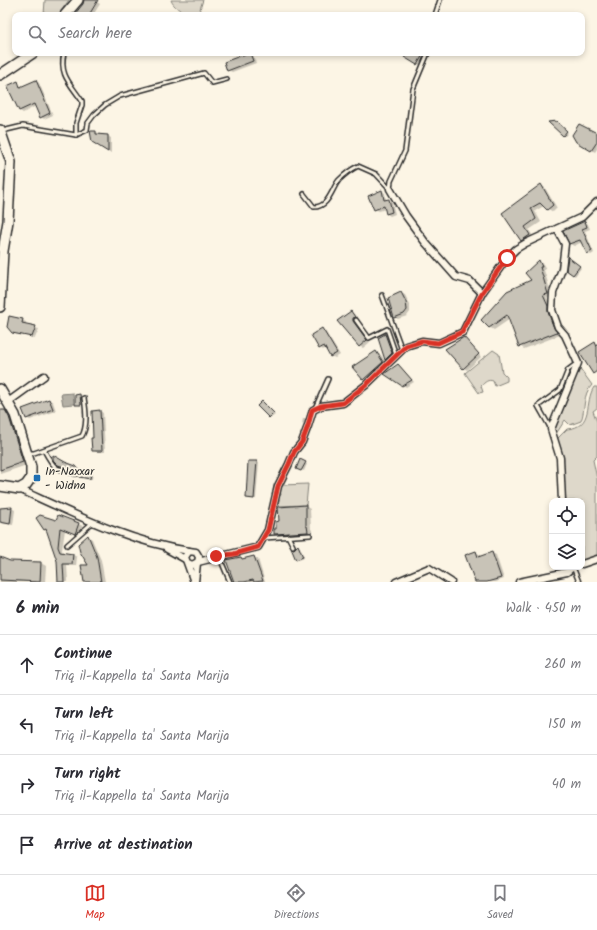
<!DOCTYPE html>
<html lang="en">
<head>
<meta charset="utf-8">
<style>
  body { margin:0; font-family:Kalam,sans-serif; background:#f7f7f7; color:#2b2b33 }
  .controls { position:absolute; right:12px; bottom:12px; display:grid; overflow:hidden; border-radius:8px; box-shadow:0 2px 6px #0003 }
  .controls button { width:36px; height:36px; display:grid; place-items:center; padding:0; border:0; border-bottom:1px solid #e1e1e2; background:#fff; color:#2b2b33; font:20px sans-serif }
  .stop { position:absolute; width:12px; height:12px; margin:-9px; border:3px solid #d93025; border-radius:50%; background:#fff }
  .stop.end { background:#d93025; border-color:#fff; box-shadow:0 1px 4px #0008 }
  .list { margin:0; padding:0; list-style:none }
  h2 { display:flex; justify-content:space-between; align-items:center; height:52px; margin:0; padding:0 16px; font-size:17px }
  h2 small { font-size:13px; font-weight:400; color:#7c7c81 }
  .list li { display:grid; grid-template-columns:26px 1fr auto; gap:12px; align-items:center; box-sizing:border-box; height:60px; padding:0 16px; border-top:1px solid #e1e1e2 }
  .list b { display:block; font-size:15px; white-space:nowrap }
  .list p { margin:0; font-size:13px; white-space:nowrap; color:#7c7c81 }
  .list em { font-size:13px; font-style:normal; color:#7c7c81 }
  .icon { flex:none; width:22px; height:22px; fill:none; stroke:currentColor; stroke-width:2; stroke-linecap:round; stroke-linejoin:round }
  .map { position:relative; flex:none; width:597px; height:582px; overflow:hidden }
  .search { position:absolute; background:#fff; box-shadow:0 2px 6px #0003; left:12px; right:12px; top:12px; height:44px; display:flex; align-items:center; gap:10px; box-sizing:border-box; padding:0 14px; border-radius:8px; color:#7c7c81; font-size:15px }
  .sheet { height:292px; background:#fff }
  nav { display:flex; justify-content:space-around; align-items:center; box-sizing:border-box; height:56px; border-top:1px solid #e1e1e2; background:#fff; font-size:11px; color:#7c7c81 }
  nav a { display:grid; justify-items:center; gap:2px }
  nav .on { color:#d93025 }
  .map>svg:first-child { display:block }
  .green { fill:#ded8ca; stroke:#84827a }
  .water { fill:#b4b0a5; stroke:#7d7b74 }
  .shadow { fill:#0003 }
  .building { fill:#c8c3b7; stroke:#2b2b2b }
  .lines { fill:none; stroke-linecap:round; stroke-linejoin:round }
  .lane-casing { stroke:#2b2b2b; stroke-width:6 }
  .street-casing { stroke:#2b2b2b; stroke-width:9 }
  .secondary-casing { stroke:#2b2b2b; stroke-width:12 }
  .lane { stroke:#fcf5e5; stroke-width:3 }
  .street { stroke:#fcf5e5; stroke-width:6 }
  .secondary { stroke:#fcf5e5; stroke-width:9 }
  .route { stroke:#d93025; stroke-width:5 }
  .poi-dot { fill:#1f6fb2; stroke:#fcf5e5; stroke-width:1.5 }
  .labels { text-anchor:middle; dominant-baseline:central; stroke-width:3.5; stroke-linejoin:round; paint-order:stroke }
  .poi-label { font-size:12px; fill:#2b2b2b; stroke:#fcf5e5; text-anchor:start }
</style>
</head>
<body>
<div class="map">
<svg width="597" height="582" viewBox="0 0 597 582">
  <rect width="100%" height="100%" fill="#fcf5e5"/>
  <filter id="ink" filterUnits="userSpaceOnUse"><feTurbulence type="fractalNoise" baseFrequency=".025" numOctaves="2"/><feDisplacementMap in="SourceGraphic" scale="8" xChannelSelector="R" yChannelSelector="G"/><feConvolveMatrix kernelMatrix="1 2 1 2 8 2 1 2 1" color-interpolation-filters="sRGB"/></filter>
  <g filter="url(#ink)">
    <g class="green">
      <polygon points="45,0 69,0 58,15 44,15"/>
      <path d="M171,0H203L198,15H184C180,8 174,8 171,0Z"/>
      <path d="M493,350L499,354L502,372L507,377V381L495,386L493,381C488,379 485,382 481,386L483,392L479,393L465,373Z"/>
      <path d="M579,367L592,385C582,395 586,408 581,421L570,425L565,420L556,434L554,433L558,419Z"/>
      <path d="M594,387H597V408L593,411L597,422V456L593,460L597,479V556L582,562V501H566L562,457L557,439L567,429C594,427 584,402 594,387Z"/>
      <polygon points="308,484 306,505 275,506 278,496 281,495 280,490 282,485"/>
    </g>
    <polygon class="water" points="73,393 74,404 63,405 61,394"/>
    <g class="shadow">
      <polygon points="85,0 94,0 100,4 93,15 75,15"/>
      <polygon points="250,53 253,55 256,63 232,72 228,70"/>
      <polygon points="407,53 429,53 421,66 406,56"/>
      <polygon points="36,81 39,83 53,115 44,119 41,117 36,106 23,113 20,111 17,83 22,87"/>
      <polygon points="558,124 568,133 565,136 563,135"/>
      <polygon points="92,132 96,132 100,134 100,135 108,136 111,138 111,153 93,141"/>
      <polygon points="597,134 597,149 595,152 576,141"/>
      <polygon points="541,185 545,188 557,208 553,212 544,206 535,211 541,222 529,230 534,238 527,242 522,240 503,213"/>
      <polygon points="382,191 385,193 386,200 389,200 392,202 395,214 390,216 387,214 386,209 379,211 375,209"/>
      <polygon points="585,222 588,224 590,229 585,231 594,253 591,255 588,253 582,242 574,246 570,244 564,231"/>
      <polygon points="569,259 581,268 575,276 573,274"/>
      <polygon points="539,262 543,264 546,269 544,270 552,296 547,298 552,309 552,315 560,335 524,349 520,346 510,319 494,330 489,327 533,281"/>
      <polygon points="401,293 405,295 410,305 410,312 407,316 398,319 395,317"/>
      <polygon points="351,312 354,314 358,319 357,320 356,324 370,342 363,348 359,346 338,321"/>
      <polygon points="22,320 26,322 25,325 39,329 35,338 17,334 13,332"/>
      <polygon points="322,329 325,331 340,355 335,358 331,356 326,348 323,350 320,348"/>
      <polygon points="385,335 390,338 396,356 390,362 386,359 379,338"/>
      <polygon points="464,338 467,340 481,357 467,370 464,368"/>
      <polygon points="376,353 381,355 387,365 368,382 364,379"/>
      <polygon points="398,365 401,367 414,382 406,387 403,385"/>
      <polygon points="80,395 82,396 83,405 76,404 76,396"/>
      <polygon points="49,400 53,402 56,411 30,420 27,418"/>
      <polygon points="262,402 275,415 271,418 269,417"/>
      <polygon points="0,411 5,411 10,414 27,465 0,474"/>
      <polygon points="100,411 103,413 105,452 96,452 93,450"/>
      <polygon points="303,418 306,418 304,425 302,424"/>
      <polygon points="300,461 307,464 304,471 297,468"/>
      <polygon points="257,462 259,463 256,499 249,499 247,497"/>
      <polygon points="91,473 93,474 92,479 80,477"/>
      <polygon points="305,506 310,509 311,529 312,530 312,534 280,536 275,534 277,530"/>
      <polygon points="11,508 15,510 13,525 0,523 0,509"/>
      <polygon points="37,518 78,524 83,526 80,535 65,530 62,550 63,554 73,555 77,557 76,566 67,566 68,582 59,582 58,560 48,532 45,530"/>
      <polygon points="88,536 92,539 101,560 105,582 85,582 90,566"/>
      <polygon points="298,546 300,547 304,558 299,560 296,559 294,550"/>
      <polygon points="476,552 479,554 480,557 492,553 496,555 504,579 495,582 476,582"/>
      <polygon points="254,557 258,559 265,582 235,582 241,558 244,560"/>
      <polygon points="0,558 10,562 41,563 46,566 45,582 0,582"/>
    </g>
    <g class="building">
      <polygon points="84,0 98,0 89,15 74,15 83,4"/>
      <polygon points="248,53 250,53 253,61 227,71 224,62"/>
      <polygon points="406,53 424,53 417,65 404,57"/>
      <polygon points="36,80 50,113 40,118 34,104 19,111 7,86 18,81 20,87"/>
      <polygon points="556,121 567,131 563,136 548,122"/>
      <polygon points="579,124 597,133 597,142 591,151 576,142 572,135"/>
      <polygon points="90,131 96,131 96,134 108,135 108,152 92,142"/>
      <polygon points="541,184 553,205 547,210 540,203 531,208 536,219 525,227 530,235 521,241 502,213"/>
      <polygon points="382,190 384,200 389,199 392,212 386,214 384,206 374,210 368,196"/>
      <polygon points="585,221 587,227 582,229 592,251 587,254 580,240 569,244 563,231"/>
      <polygon points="568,257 580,266 573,275 566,270"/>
      <polygon points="539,260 542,267 540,267 548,294 543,295 548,306 548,312 554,328 557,332 519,347 507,315 489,328 481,320 507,291 531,280 525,273"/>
      <polygon points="401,292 406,302 407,310 404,314 394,318 388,298"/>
      <polygon points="351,311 355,317 353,318 353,321 367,340 359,347 337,321"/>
      <polygon points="9,316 23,319 22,323 36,326 32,337 12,333 7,327"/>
      <polygon points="322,328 337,353 330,357 324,346 319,349 311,335"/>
      <polygon points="385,334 392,353 385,360 378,338"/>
      <polygon points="464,337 479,354 463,369 445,349"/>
      <polygon points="595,342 597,347 597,371 593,374 579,352"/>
      <polygon points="376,351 383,362 363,380 352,367"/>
      <polygon points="398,364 412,380 402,386 384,374"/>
      <polygon points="80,394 81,405 75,405 75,395"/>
      <polygon points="49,399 53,409 26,419 22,409"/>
      <polygon points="262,401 274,413 269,418 257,406"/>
      <polygon points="0,410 5,410 9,417 23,462 0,470"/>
      <polygon points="100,410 102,451 92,451 91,438 93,438 92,411"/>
      <polygon points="53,455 65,462 76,466 80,471 91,472 90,479 79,477 80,472 58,465 53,460"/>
      <polygon points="300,459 306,462 301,471 296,469"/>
      <polygon points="248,461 257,461 254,499 246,498"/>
      <polygon points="306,505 306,526 307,526 308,532 274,534 274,529 276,529 276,522 279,521 278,507"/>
      <polygon points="12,507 10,524 0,522 0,508"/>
      <polygon points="40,515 56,520 58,515 79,523 75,534 60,528 58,547 60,552 73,554 72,564 63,564 64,582 58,582 57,561 46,529 44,530 36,518"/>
      <polygon points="88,535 97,557 101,582 84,582 81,565 88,565 80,552 78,544"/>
      <polygon points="298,545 303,557 296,560 291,548 294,549"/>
      <polygon points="476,551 478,557 492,552 501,578 487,582 475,582 465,555"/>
      <polygon points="254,556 263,581 254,582 253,580 244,582 234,582 226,560 241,557 242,559"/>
      <polygon points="0,557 10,561 41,562 40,582 0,580"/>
    </g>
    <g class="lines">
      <defs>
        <g id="lane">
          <polyline points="435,15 440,0"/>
          <path d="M64,53C59,75 70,83 82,101V105L76,123V135"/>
          <polyline points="2,131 23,126 76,135 87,130 88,123 94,115 105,105 120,96 204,73 212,83 227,79"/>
          <polyline points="390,189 391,181 405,151 413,89 428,53"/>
          <path d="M304,194L314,207C329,207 332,188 339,180C345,174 350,170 358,166L376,174L390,189"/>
          <polyline points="382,295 402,350"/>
          <polyline points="356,320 369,338 387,329 396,355"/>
          <polyline points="315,408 328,379"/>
          <polyline points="551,429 538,406 560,390 568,370 576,364"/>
          <path d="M44,450C54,469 55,469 76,474"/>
          <path d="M27,453H34L82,436C88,425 86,410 84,398"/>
          <polyline points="288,536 293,546"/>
          <polyline points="264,538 310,535"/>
          <polyline points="67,545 92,523"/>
          <polyline points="219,556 230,582"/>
          <polyline points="573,567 579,582"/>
        </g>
        <g id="street">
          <polyline points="390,189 406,216 425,242 456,277 470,281 482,293"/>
          <polyline points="557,229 565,244 562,269 553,293 552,310 558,327 565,335 578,363 551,429 560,458 562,501"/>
          <polyline points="8,402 44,376"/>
          <path d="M19,489C74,514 129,542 189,551"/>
          <polyline points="167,549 185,559"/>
          <polyline points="198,562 258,547 268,530 278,486 289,464 294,452 302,442 308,426 313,410 321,406 343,403 366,385 406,346 422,341 439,343 463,332 482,293 507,258 516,249 526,243 582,217 597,202"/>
          <polyline points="188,563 192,565 198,562 199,557 196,552 189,551 185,557 194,582"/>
          <polyline points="582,564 597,559"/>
          <polyline points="195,582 197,563"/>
          <polyline points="396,582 429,568 451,582"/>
          <polyline points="519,582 567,572 573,567"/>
        </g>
        <g id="secondary">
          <polyline points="65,15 78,0"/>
          <polyline points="0,75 33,53"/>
          <polyline points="0,130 11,162 8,221 3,251 0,307"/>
          <polyline points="0,389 15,415 31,467 31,478 26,485 19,489 0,486"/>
        </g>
      </defs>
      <use href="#lane" class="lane-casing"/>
      <use href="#street" class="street-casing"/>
      <use href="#secondary" class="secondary-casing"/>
      <use href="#lane" class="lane"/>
      <use href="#street" class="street"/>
      <use href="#secondary" class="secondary"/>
    </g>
  </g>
  <g class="lines" filter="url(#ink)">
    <polyline class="route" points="216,556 234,554 258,547 268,530 278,486 289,464 294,452 302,442 308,426 312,410 321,406 343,403 366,385 406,346 422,341 438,343 462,332 482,293 507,258"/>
  </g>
  <rect class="poi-dot" x="33" y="474" width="8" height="8" rx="2"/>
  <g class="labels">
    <g class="poi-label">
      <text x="45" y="471">In-Naxxar<tspan x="45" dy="14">- Widna</tspan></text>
    </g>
  </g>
</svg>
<div class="controls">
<button><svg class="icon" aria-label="locate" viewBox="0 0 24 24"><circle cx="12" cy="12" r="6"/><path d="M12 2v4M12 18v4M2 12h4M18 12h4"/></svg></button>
<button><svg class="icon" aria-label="layers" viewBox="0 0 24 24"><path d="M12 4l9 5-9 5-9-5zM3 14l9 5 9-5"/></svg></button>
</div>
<div class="stop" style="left:507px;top:258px"></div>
<div class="stop end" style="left:216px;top:556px"></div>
<div class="search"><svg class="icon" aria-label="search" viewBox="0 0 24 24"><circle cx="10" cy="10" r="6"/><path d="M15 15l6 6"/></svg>Search here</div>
</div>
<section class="sheet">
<h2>6 min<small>Walk · 450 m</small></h2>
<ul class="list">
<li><svg class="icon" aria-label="ahead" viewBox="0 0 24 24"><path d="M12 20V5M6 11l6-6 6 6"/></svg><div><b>Continue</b><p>Triq il-Kappella ta' Santa Marija</p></div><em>260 m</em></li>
<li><svg class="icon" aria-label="left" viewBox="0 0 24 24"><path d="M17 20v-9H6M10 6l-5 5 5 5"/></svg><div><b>Turn left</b><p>Triq il-Kappella ta' Santa Marija</p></div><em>150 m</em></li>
<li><svg class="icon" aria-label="right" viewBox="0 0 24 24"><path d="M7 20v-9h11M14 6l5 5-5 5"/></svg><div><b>Turn right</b><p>Triq il-Kappella ta' Santa Marija</p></div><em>40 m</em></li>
<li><svg class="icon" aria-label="arrive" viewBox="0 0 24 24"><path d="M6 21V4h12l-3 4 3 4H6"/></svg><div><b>Arrive at destination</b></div></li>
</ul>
</section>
<nav>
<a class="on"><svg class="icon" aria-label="map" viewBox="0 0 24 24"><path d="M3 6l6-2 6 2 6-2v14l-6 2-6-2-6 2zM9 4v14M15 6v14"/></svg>Map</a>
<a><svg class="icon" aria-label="directions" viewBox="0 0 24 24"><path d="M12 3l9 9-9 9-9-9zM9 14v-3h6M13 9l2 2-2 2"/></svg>Directions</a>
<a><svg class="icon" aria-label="saved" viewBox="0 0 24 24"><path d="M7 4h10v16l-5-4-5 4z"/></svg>Saved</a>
</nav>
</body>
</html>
